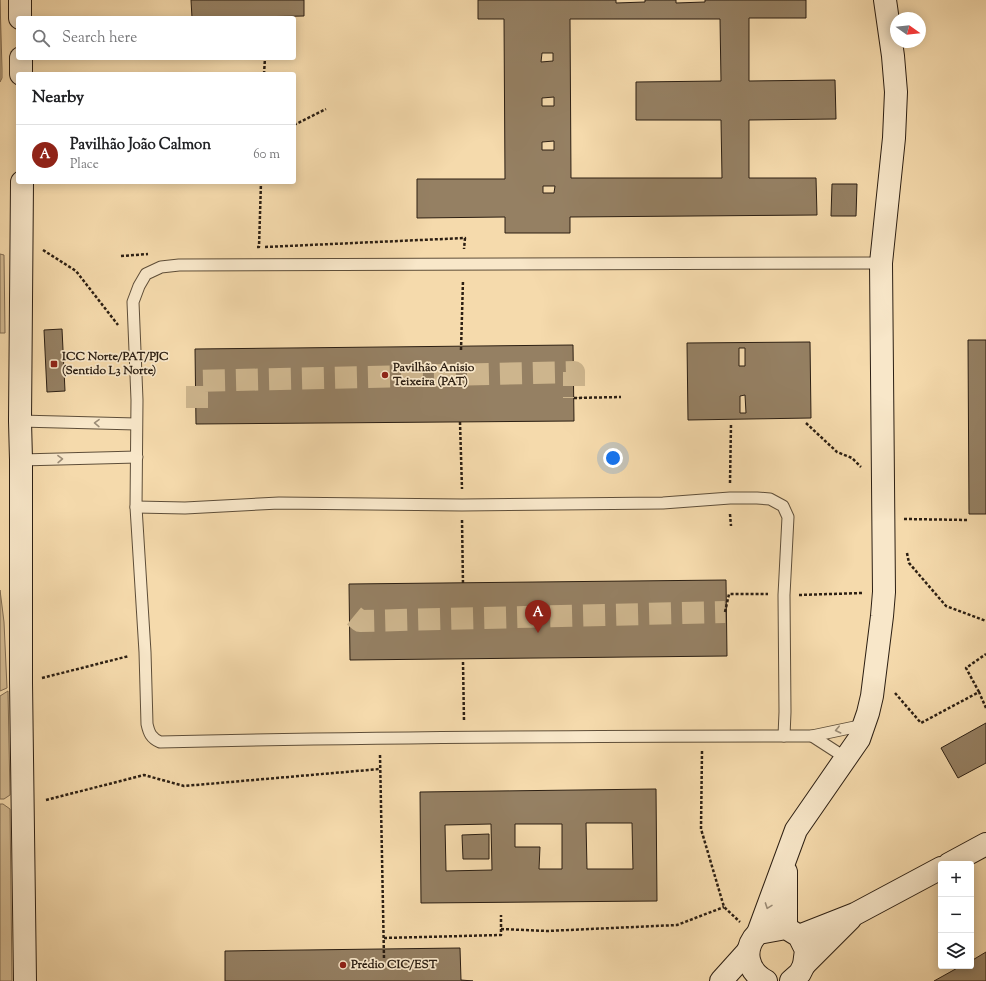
<!DOCTYPE html>
<html lang="en">
<head>
<meta charset="utf-8">
<style>
  body { margin:0; font-family:"Sorts Mill Goudy",serif; background:#f2f2f2; color:#202124 }
  .controls { position:absolute; right:12px; bottom:12px; display:grid; overflow:hidden; border-radius:4px; box-shadow:0 2px 10px #0003 }
  .controls button { width:36px; height:36px; display:grid; place-items:center; padding:0; border:0; border-bottom:1px solid #e0e0e0; background:#fff; color:#202124; font:20px sans-serif }
  .compass { position:absolute; left:890px; top:12px; width:36px; height:36px; border-radius:50%; background:#fff; box-shadow:0 2px 10px #0003; rotate:105deg }
  .you { position:absolute; left:613px; top:458px; width:14px; height:14px; margin:-10px; border:3px solid #fff; border-radius:50%; background:#1a73e8; box-shadow:0 0 0 6px #1a73e833 }
  .badge { display:grid; place-items:center; width:26px; height:26px; border-radius:50%; background:#8f2418; color:#fff; font-size:13px; font-weight:700 }
  .pin { position:absolute; translate:-50% -33px; filter:drop-shadow(0 1px 2px #0008) }
  .pin::after { content:''; position:absolute; top:21px; width:14px; height:12px; background:inherit; clip-path:polygon(0 0,100% 0,50% 100%) }
  .list { margin:0; padding:0; list-style:none }
  h2 { display:flex; justify-content:space-between; align-items:center; height:52px; margin:0; padding:0 16px; font-size:17px }
  h2 small { font-size:13px; font-weight:400; color:#757577 }
  .list li { display:grid; grid-template-columns:26px 1fr auto; gap:12px; align-items:center; box-sizing:border-box; height:60px; padding:0 16px; border-top:1px solid #e0e0e0 }
  .list b { display:block; font-size:15px; white-space:nowrap }
  .list p { margin:0; font-size:13px; white-space:nowrap; color:#757577 }
  .list em { font-size:13px; font-style:normal; color:#757577 }
  .icon { flex:none; width:22px; height:22px; fill:none; stroke:currentColor; stroke-width:2; stroke-linecap:round; stroke-linejoin:round }
  .map { position:relative; flex:none; width:986px; height:981px; overflow:hidden }
  .search { position:absolute; background:#fff; box-shadow:0 2px 10px #0003; left:16px; top:16px; width:280px; height:44px; display:flex; align-items:center; gap:10px; box-sizing:border-box; padding:0 14px; border-radius:4px; color:#757577; font-size:15px }
  .panel { position:absolute; background:#fff; box-shadow:0 2px 10px #0003; left:16px; top:72px; width:280px; height:112px; border-radius:4px }
  .map>svg:first-child { display:block }
  .green { fill:#d3ba92; stroke:#806c52 }
  .building { fill:#958063; stroke:#2c1f13; fill-rule:evenodd }
  .lines { fill:none; stroke-linecap:round; stroke-linejoin:round }
  .street-tunnel { stroke:#cdb58d; stroke-width:22; stroke-dasharray:22 11; stroke-linecap:butt }
  .lane-casing { stroke:#5e4e39; stroke-width:13 }
  .secondary-casing { stroke:#2c1f13; stroke-width:24 }
  .path { stroke:#2c1f13; stroke-width:2.5; stroke-dasharray:3 2; stroke-linecap:butt }
  .lane { stroke:#f8e7c9; stroke-width:11 }
  .secondary { stroke:#f8e7c9; stroke-width:22 }
  .oneway { stroke:#9c8d77 }
  .poi-dot { fill:#8f2418; stroke:#f8e7c9; stroke-width:1.5 }
  .labels { text-anchor:middle; dominant-baseline:central; stroke-width:3.5; stroke-linejoin:round; paint-order:stroke }
  .poi-label { font-size:12px; font-weight:bold; fill:#2c1f13; stroke:#f8e7c9; text-anchor:start }
</style>
</head>
<body>
<div class="map">
<svg width="986" height="981" viewBox="0 0 986 981">
  <rect width="100%" height="100%" fill="#f5daac"/>
  <filter id="stains"><feTurbulence type="fractalNoise" baseFrequency=".005" numOctaves="4"/><feColorMatrix values="0 0 0 0 .2 0 0 0 0 .09 0 0 0 0 .02 0 0 0 .5 -.17"/></filter>
  <radialGradient id="worn" r=".72"><stop offset=".6" stop-color="#630" stop-opacity="0"/><stop offset="1" stop-color="#630" stop-opacity=".3"/></radialGradient>
  <g class="green">
    <polygon points="0,0 2,69 2,78 0,82"/>
    <polygon points="0,254 4,255 5,333 0,333"/>
    <polygon points="0,590 4,622 7,688 0,691"/>
    <polygon points="8,691 10,795 4,799 0,799 0,696"/>
    <polygon points="0,804 3,804 10,809 12,981 0,981"/>
  </g>
  <g class="building">
    <polygon points="191,0 304,0 304,16 192,18"/>
    <path d="M478,0H616V3L645,2V0H676V3L705,2V0H806V18H749V81L835,80L836,119L749,120V178H816L817,215L570,217V233H505V217L417,218V179H505L504,19H478ZM570,19H720L721,81L636,82V120H721L722,178H571ZM542,53H553V61L541,62ZM554,97V106H542V98ZM554,141V150H542V142ZM543,186H555L554,193H543Z"/>
    <polygon points="832,184 857,184 856,216 831,216"/>
    <polygon points="62,329 65,391 47,392 44,330"/>
    <polygon points="968,340 986,340 986,514 969,514"/>
    <path d="M810,342L811,418L688,420L687,343ZM739,348H745V366H739ZM745,395L746,413H740V396Z"/>
    <polygon points="573,345 574,421 196,424 195,349"/>
    <polygon points="726,580 727,656 350,660 349,584"/>
    <polygon points="986,723 986,763 958,778 941,748"/>
    <path d="M656,789L657,901L421,903L420,792ZM586,823H632L633,869H587ZM491,824L492,870L446,871L445,825ZM515,824H562V869H539L540,847H515Z"/>
    <polygon points="489,834 489,859 463,859 462,835"/>
    <polygon points="460,948 461,980 473,981 225,981 225,951"/>
    <polygon points="986,952 986,981 934,981 961,966 971,966 971,961"/>
  </g>
  <g class="lines">
    <g class="street-tunnel">
      <polyline points="197,408 197,381 574,372 574,398"/>
      <polyline points="354,616 360,621 725,612"/>
    </g>
    <defs>
      <g id="lane">
        <polyline points="20,421 136,424"/>
        <polyline points="21,460 137,457"/>
        <polyline points="136,507 185,508 279,503 462,505 663,503 730,498 757,498 770,499 783,506 788,517 784,595 785,712 784,736"/>
        <path d="M864,725L812,736C595,736 377,737 160,742C151,738 149,733 147,724L145,652L136,507L137,400L133,302L139,286L146,274L161,267L179,265L881,263"/>
        <polyline points="812,736 846,758"/>
      </g>
      <g id="secondary">
        <polyline points="20,0 20,18"/>
        <polyline points="21,58 21,74"/>
        <polyline points="22,182 20,421 21,460 21,683 25,981"/>
        <polyline points="949,864 986,844"/>
        <polyline points="786,872 786,928"/>
        <polyline points="758,933 786,928 799,936 806,950 804,965 800,973 791,981"/>
        <polyline points="799,936 855,914 941,868"/>
        <polyline points="804,965 850,919"/>
        <polyline points="721,981 748,951"/>
        <path d="M766,981C747,971 742,949 758,933L796,830L859,739L868,713L872,696L882,616L884,592L881,263L894,138L896,92L893,56L885,0"/>
      </g>
    </defs>
    <use href="#lane" class="lane-casing"/>
    <use href="#secondary" class="secondary-casing"/>
    <g class="path">
      <polyline points="264,74 265,58"/>
      <polyline points="294,125 326,109"/>
      <polyline points="257,247 259,247 261,182"/>
      <polyline points="265,247 465,238 464,249"/>
      <polyline points="43,250 76,271 118,325"/>
      <polyline points="121,256 148,254"/>
      <polyline points="461,350 463,280"/>
      <polyline points="574,398 621,397"/>
      <polyline points="460,422 462,489"/>
      <polyline points="806,423 837,452 852,458 861,467"/>
      <polyline points="730,483 731,424"/>
      <polyline points="730,514 731,526"/>
      <polyline points="904,519 969,520"/>
      <polyline points="462,520 463,585"/>
      <polyline points="907,553 909,563 946,606 986,621"/>
      <polyline points="799,595 862,593"/>
      <polyline points="725,612 729,594 768,594"/>
      <polyline points="463,662 464,721"/>
      <polyline points="42,678 129,656"/>
      <polyline points="979,692 966,668 986,654"/>
      <polyline points="895,693 921,723 979,692 986,708"/>
      <polyline points="702,751 701,829 724,907 740,922"/>
      <polyline points="380,755 384,958"/>
      <polyline points="46,800 144,775 184,786 380,769"/>
      <polyline points="501,929 547,931 677,925 724,907"/>
      <polyline points="384,938 501,935 501,915"/>
    </g>
    <use href="#lane" class="lane"/>
    <use href="#secondary" class="secondary"/>
  </g>
  <defs><path id="oneway-chevron" d="M-2-3.5L2.5 0L-2 3.5" fill="none" stroke-width="1.6" stroke-linecap="round" stroke-linejoin="round"/></defs>
  <g class="oneway">
    <use href="#oneway-chevron" transform="translate(97 423) rotate(-179)"/>
    <use href="#oneway-chevron" transform="translate(60 459) rotate(-1)"/>
    <use href="#oneway-chevron" transform="translate(838 730) rotate(167)"/>
    <use href="#oneway-chevron" transform="translate(768 906) rotate(110)"/>
  </g>
  <g class="poi-dot">
    <rect x="50" y="360" width="8" height="8" rx="2"/>
    <circle cx="385" cy="375" r="4"/>
    <circle cx="343" cy="965" r="4"/>
  </g>
  <g class="labels">
    <g class="poi-label">
      <text x="62" y="357">ICC Norte/PAT/PJC<tspan x="62" dy="14">(Sentido L3 Norte)</tspan></text>
      <text x="393" y="368">Pavilhão Anisio<tspan x="393" dy="14">Teixeira (PAT)</tspan></text>
      <text x="351" y="965">Prédio CIC/EST</text>
    </g>
  </g>
  <rect width="100%" height="100%" filter="url(#stains)"/>
  <rect width="100%" height="100%" fill="url(#worn)"/>
</svg>
<div class="controls">
<button>+</button>
<button>−</button>
<button><svg class="icon" aria-label="layers" viewBox="0 0 24 24"><path d="M12 4l9 5-9 5-9-5zM3 14l9 5 9-5"/></svg></button>
</div>
<svg class="compass" viewBox="-18 -18 36 36"><path d="M0-13l5 13h-10z" fill="#e53935"/><path d="M0 13l5-13h-10z" fill="#757577"/></svg>
<div class="you"></div>
<div class="pin badge" style="left:538px;top:633px">A</div>
<div class="search"><svg class="icon" aria-label="search" viewBox="0 0 24 24"><circle cx="10" cy="10" r="6"/><path d="M15 15l6 6"/></svg>Search here</div>
<section class="panel">
<h2>Nearby<small></small></h2>
<ul class="list">
<li><span class="badge">A</span><div><b>Pavilhão João Calmon</b><p>Place</p></div><em>60 m</em></li>
</ul>
</section>
</div>
</body>
</html>
